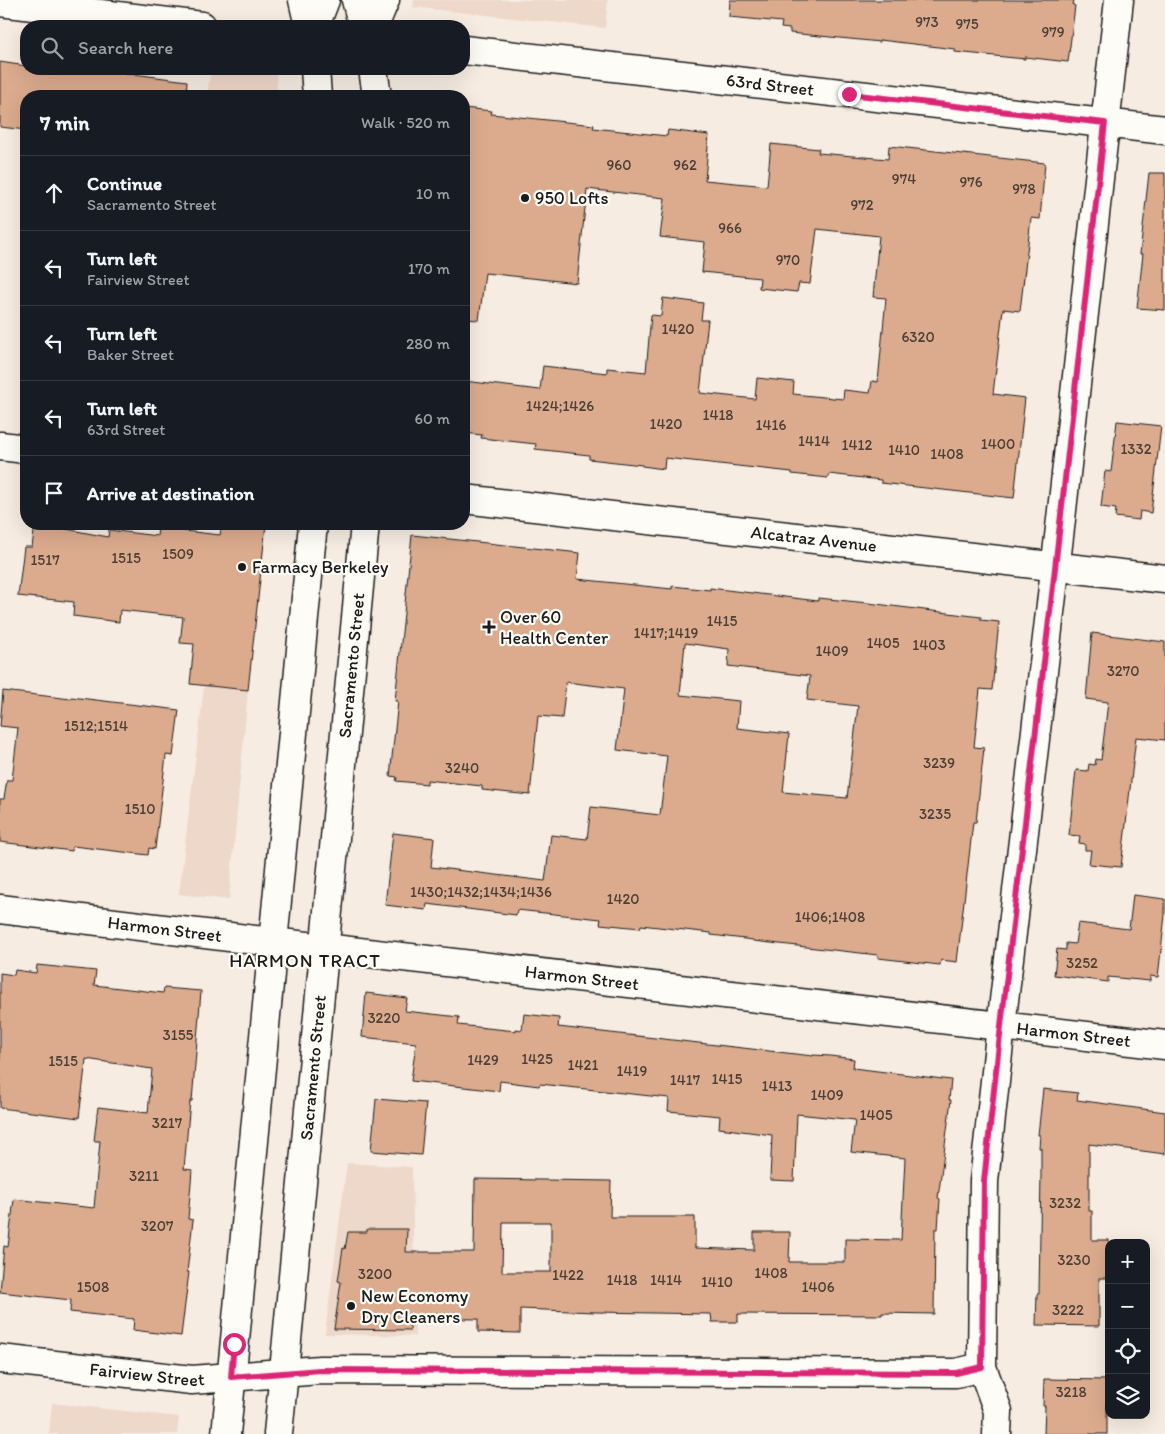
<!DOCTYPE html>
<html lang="en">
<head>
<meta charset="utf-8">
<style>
  body { margin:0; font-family:Itim,sans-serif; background:#20242c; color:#f1f3f6 }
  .controls { position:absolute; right:15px; bottom:15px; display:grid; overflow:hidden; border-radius:10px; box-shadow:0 5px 20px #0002 }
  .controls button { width:45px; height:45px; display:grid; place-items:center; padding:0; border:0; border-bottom:1px solid #363941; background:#171b24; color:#f1f3f6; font:25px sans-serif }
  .stop { position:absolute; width:15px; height:15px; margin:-11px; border:4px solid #db2777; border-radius:50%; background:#fff }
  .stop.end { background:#db2777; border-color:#fff; box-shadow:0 1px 5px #0008 }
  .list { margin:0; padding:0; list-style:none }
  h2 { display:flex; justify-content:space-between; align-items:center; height:65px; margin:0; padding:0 20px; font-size:21px }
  h2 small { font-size:16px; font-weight:400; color:#9ea1a6 }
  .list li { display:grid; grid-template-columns:32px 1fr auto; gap:15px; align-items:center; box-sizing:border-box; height:75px; padding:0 20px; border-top:1px solid #363941 }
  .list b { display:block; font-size:19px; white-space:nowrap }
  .list p { margin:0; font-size:16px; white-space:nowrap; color:#9ea1a6 }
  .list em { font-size:16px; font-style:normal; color:#9ea1a6 }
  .icon { flex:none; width:28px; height:28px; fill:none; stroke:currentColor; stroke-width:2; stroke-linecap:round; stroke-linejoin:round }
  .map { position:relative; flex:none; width:1165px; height:1434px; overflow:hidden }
  .search { position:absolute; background:#171b24; box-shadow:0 5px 20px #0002; left:20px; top:20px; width:450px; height:55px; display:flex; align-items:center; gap:12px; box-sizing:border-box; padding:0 18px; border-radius:20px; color:#9ea1a6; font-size:19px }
  .panel { position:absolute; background:#171b24; box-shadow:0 5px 20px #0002; left:20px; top:90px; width:450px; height:440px; border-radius:20px }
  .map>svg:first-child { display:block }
  .built { fill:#eed8c9 }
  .building { fill:#dcab8e; stroke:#1c1c1c; fill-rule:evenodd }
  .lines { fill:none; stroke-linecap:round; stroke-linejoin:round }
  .street-casing { stroke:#1c1c1c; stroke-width:31 }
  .secondary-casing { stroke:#1c1c1c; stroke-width:31 }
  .street { stroke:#fdfcf7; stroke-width:28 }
  .secondary { stroke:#fdfcf7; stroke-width:28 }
  .route { stroke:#db2777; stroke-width:6 }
  .poi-dot { fill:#1c1c1c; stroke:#fdfcf7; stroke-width:2 }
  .labels { text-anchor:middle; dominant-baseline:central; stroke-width:4.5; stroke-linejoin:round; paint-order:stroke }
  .number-label { font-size:15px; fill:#4c4038 }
  .street-label { font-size:18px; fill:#1c1c1c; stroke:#fdfcf7 }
  .poi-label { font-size:18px; fill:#1c1c1c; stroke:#fdfcf7; text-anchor:start }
  .neighbourhood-label { font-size:19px; letter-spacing:1px; fill:#1c1c1c; stroke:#fdfcf7 }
</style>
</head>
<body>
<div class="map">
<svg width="1165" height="1434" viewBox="0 0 1165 1434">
  <rect width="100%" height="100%" fill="#f6ece2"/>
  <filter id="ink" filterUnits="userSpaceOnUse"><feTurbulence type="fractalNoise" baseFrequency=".02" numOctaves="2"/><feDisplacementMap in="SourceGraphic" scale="10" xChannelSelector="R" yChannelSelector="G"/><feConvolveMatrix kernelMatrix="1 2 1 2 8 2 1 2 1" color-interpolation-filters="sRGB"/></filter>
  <g filter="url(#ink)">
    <g class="built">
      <polygon points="414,0 608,0 605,28 413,7"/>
      <polygon points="211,69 233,69 276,74 278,96 207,96"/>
      <polygon points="222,524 267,524 248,690 229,900 179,894 201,713"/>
      <polygon points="347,1163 412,1167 415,1336 325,1334"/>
      <polygon points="52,1403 179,1417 177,1434 49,1434"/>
    </g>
    <g class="building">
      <polygon points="730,0 1074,0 1073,5 1075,6 1068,62 1025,57 1025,59 955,52 955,49 880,40 880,42 790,33 790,29 781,28 782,22 729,17"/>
      <polygon points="0,62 26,66 26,69 111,69 111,71 187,81 186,96 26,96 26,130 0,127"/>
      <polygon points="464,108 492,111 491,114 594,125 593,128 667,136 668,130 709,135 705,180 767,186 771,144 819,149 818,153 888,159 889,146 1045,163 1040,219 1031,218 1020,311 1003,309 993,394 1025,398 1014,498 881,483 881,480 829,474 828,478 792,474 792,472 665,458 664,469 642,466 642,465 589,459 589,455 535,449 536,444 481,438 482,435 464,433 464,381 540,390 543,366 607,373 607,368 646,372 651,315 661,316 663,298 703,303 701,320 708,320 700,393 755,399 757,378 794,382 793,394 843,399 844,390 870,393 872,381 878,382 886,298 873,297 879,236 817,229 810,284 799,283 797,292 759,288 760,278 702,272 705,242 660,237 665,198 587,189 577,283 485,273 479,320 464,319"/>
      <polygon points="1149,173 1165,173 1165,310 1137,308 1143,254 1140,254"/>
      <polygon points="1117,421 1161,426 1151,513 1140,511 1139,520 1115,517 1116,509 1101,507 1105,471 1111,472"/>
      <polygon points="35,524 63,524 66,529 108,537 109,530 157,536 158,528 220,535 222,524 266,524 248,690 190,684 194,644 180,643 183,617 120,610 119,622 73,616 74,602 18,596 24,547 32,547"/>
      <path d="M412,535L580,553L577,579L672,589V586L710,590V588L818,601V598L868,603L981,617V620L999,622L992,690L980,689L974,747L984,748L976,822H973L957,962L941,960L940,965L878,958V955L753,941V940L711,935V933L641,925L640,928L600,924L601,919L517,910L516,915L427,904L426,910L385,905L393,833L434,838L431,867L545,881L551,835L587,839L591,807L660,815L667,756L617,750L624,689L566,682L562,718L538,716L530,795L482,790V786L427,780V784L396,781L397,777L390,776L398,701H395ZM685,643L729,649L728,666L810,676L807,700L858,706L847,798L783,792L789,734L737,728L739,701L680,695Z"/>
      <polygon points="1092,633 1165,642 1165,740 1136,737 1121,867 1089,864 1091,850 1085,850 1085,844 1079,843 1080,836 1069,835 1076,770 1088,771 1089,764 1095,765 1096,759 1101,760 1108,702 1086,699"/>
      <polygon points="3,691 71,699 71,697 179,710 173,756 166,755 155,849 149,848 148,855 73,846 72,851 0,842 0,799 4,799 7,780 12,780 18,728 0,726"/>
      <polygon points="1133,895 1165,899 1165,915 1158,977 1150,976 1150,981 1108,977 1108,982 1054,975 1057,949 1066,950 1066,943 1075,944 1078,923 1129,929"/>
      <polygon points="37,965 96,971 94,985 163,993 164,988 201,991 192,1101 190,1101 184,1169 192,1170 188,1219 193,1220 187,1272 189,1272 181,1336 133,1330 134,1319 70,1312 71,1300 0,1292 4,1246 8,1247 14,1199 94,1208 100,1141 94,1141 98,1107 148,1113 152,1069 86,1059 79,1118 0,1108 0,973 14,975 15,970 36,973"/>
      <path d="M366,993L407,998L405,1011L459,1017L458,1025L516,1031V1029L522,1030L524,1014L559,1018L558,1027L813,1056V1055L830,1056L854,1059L853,1068L951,1080L949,1100H951L938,1198L940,1199L938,1229H935L934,1314L882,1313V1315L738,1314V1322H712L711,1314L595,1312L520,1309V1333L478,1332V1319L410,1318V1330L334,1329L341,1282L338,1281L343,1248L345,1249L348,1232H367V1229H407L406,1252H474L475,1179L611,1181L610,1217H695V1248L754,1250V1232H790L789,1262H845V1239L901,1240L905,1158L851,1152L855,1120L797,1114L794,1181L770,1180L772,1135L719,1128L720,1116L668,1111L669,1098L540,1084L539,1086L500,1081L499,1091L411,1081L416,1043L362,1037ZM503,1222H551V1272H502Z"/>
      <polygon points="1043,1089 1078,1093 1077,1100 1165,1112 1165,1154 1089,1144 1089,1211 1092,1211 1092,1240 1109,1240 1109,1278 1099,1278 1099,1326 1036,1325 1037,1294 1039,1294 1041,1173 1041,1148 1039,1148 1040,1135 1038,1135"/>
      <polygon points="376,1099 426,1103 421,1155 371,1151"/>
      <polygon points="1044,1379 1107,1380 1107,1434 1044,1434 1045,1406 1043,1406"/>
    </g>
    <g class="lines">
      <defs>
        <g id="street">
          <polyline points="0,2 202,26"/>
          <polyline points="315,26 325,0"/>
          <polyline points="374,26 385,0"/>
          <path id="s1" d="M464,50L1165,130"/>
          <path id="s2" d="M0,909L238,938L1165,1045"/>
          <path id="s3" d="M0,1359L192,1380L320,1370L956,1373L982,1367"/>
          <polyline points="997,1434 998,1411 982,1367 984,1181 1001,1026 1060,528 1119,0"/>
        </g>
        <g id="secondary">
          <polyline points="303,0 309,26"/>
          <polyline points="356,0 363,26"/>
          <polyline points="315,69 317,96"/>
          <polyline points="373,69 377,96"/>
          <polyline points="0,446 26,449"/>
          <path id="s4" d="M464,499L1165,579"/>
          <polyline points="226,1434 313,524"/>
          <path id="s5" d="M278,1434L365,524"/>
        </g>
      </defs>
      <use href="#street" class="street-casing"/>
      <use href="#secondary" class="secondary-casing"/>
      <use href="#street" class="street"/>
      <use href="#secondary" class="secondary"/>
    </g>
  </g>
  <g class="lines" filter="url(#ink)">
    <polyline class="route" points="234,1344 231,1377 320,1370 956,1373 982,1367 984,1181 1001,1026 1053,586 1105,123 849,94"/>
  </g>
  <g class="poi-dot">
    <circle cx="525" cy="198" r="5"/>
    <circle cx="242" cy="567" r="5"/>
    <path d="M486.5 619.5h5v5h5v5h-5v5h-5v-5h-5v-5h5z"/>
    <circle cx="351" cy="1306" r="5"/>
  </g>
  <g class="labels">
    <g class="number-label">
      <text x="927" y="22">973</text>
      <text x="967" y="24">975</text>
      <text x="1053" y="32">979</text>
      <text x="619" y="165">960</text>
      <text x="685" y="165">962</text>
      <text x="904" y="179">974</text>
      <text x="971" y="182">976</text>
      <text x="1024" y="189">978</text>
      <text x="862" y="205">972</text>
      <text x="730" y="228">966</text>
      <text x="788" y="260">970</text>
      <text x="678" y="329">1420</text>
      <text x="918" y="337">6320</text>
      <text x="560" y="406">1424;1426</text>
      <text x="718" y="415">1418</text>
      <text x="666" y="424">1420</text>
      <text x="771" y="425">1416</text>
      <text x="814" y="441">1414</text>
      <text x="998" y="444">1400</text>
      <text x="857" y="445">1412</text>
      <text x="1136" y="449">1332</text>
      <text x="904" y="450">1410</text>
      <text x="947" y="454">1408</text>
      <text x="178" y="554">1509</text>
      <text x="126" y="558">1515</text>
      <text x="45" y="560">1517</text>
      <text x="722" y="621">1415</text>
      <text x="666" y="633">1417;1419</text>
      <text x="883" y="643">1405</text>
      <text x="929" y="645">1403</text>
      <text x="832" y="651">1409</text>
      <text x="1123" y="671">3270</text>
      <text x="96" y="726">1512;1514</text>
      <text x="939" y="763">3239</text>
      <text x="462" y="768">3240</text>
      <text x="140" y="809">1510</text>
      <text x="935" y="814">3235</text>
      <text x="481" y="892">1430;1432;1434;1436</text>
      <text x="623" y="899">1420</text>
      <text x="830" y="917">1406;1408</text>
      <text x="1082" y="963">3252</text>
      <text x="384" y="1018">3220</text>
      <text x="178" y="1035">3155</text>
      <text x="537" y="1059">1425</text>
      <text x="483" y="1060">1429</text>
      <text x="63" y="1061">1515</text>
      <text x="583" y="1065">1421</text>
      <text x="632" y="1071">1419</text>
      <text x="727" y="1079">1415</text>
      <text x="685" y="1080">1417</text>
      <text x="777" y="1086">1413</text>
      <text x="827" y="1095">1409</text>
      <text x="876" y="1115">1405</text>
      <text x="167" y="1123">3217</text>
      <text x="144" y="1176">3211</text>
      <text x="1065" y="1203">3232</text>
      <text x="157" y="1226">3207</text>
      <text x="1074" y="1260">3230</text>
      <text x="771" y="1273">1408</text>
      <text x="375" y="1274">3200</text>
      <text x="568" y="1275">1422</text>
      <text x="622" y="1280">1418</text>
      <text x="666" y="1280">1414</text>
      <text x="717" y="1282">1410</text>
      <text x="93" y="1287">1508</text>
      <text x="818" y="1287">1406</text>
      <text x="1068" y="1310">3222</text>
      <text x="1071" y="1392">3218</text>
    </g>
    <g class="street-label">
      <text stroke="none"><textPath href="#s1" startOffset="308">63rd Street</textPath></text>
      <text stroke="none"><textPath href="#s4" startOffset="352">Alcatraz Avenue</textPath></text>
      <text stroke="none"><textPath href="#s5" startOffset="772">Sacramento Street</textPath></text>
      <text stroke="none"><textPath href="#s2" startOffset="166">Harmon Street</textPath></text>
      <text stroke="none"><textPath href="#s2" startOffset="586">Harmon Street</textPath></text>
      <text stroke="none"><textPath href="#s2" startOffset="1081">Harmon Street</textPath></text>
      <text stroke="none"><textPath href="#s5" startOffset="368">Sacramento Street</textPath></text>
      <text stroke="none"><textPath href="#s3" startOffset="148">Fairview Street</textPath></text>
    </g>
    <g class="poi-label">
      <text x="535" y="198">950 Lofts</text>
      <text x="252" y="567">Farmacy Berkeley</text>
      <text x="500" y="617">Over 60<tspan x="500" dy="21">Health Center</tspan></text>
      <text x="361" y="1296">New Economy<tspan x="361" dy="21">Dry Cleaners</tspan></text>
    </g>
    <g class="neighbourhood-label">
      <text x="305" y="960">HARMON TRACT</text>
    </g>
  </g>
</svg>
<div class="controls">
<button>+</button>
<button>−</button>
<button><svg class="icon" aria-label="locate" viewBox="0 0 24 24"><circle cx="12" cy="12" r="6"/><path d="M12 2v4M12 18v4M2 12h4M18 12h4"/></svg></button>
<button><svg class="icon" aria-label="layers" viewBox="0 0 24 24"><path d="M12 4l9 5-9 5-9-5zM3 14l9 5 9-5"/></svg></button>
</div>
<div class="stop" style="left:234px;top:1344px"></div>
<div class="stop end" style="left:849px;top:94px"></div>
<div class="search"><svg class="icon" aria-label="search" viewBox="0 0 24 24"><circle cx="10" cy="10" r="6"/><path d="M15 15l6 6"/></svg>Search here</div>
<section class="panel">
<h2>7 min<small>Walk · 520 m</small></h2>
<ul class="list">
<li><svg class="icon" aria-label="ahead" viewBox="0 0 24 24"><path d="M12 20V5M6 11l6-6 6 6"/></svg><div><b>Continue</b><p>Sacramento Street</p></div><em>10 m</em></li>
<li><svg class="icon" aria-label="left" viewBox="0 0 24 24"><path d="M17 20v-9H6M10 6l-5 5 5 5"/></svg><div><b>Turn left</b><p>Fairview Street</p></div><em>170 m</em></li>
<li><svg class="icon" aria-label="left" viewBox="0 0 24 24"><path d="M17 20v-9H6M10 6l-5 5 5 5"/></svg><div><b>Turn left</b><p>Baker Street</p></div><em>280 m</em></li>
<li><svg class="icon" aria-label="left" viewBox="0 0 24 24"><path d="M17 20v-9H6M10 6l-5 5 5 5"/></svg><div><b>Turn left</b><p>63rd Street</p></div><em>60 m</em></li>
<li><svg class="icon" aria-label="arrive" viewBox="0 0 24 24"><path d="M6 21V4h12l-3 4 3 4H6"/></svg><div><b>Arrive at destination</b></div></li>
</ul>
</section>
</div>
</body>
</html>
